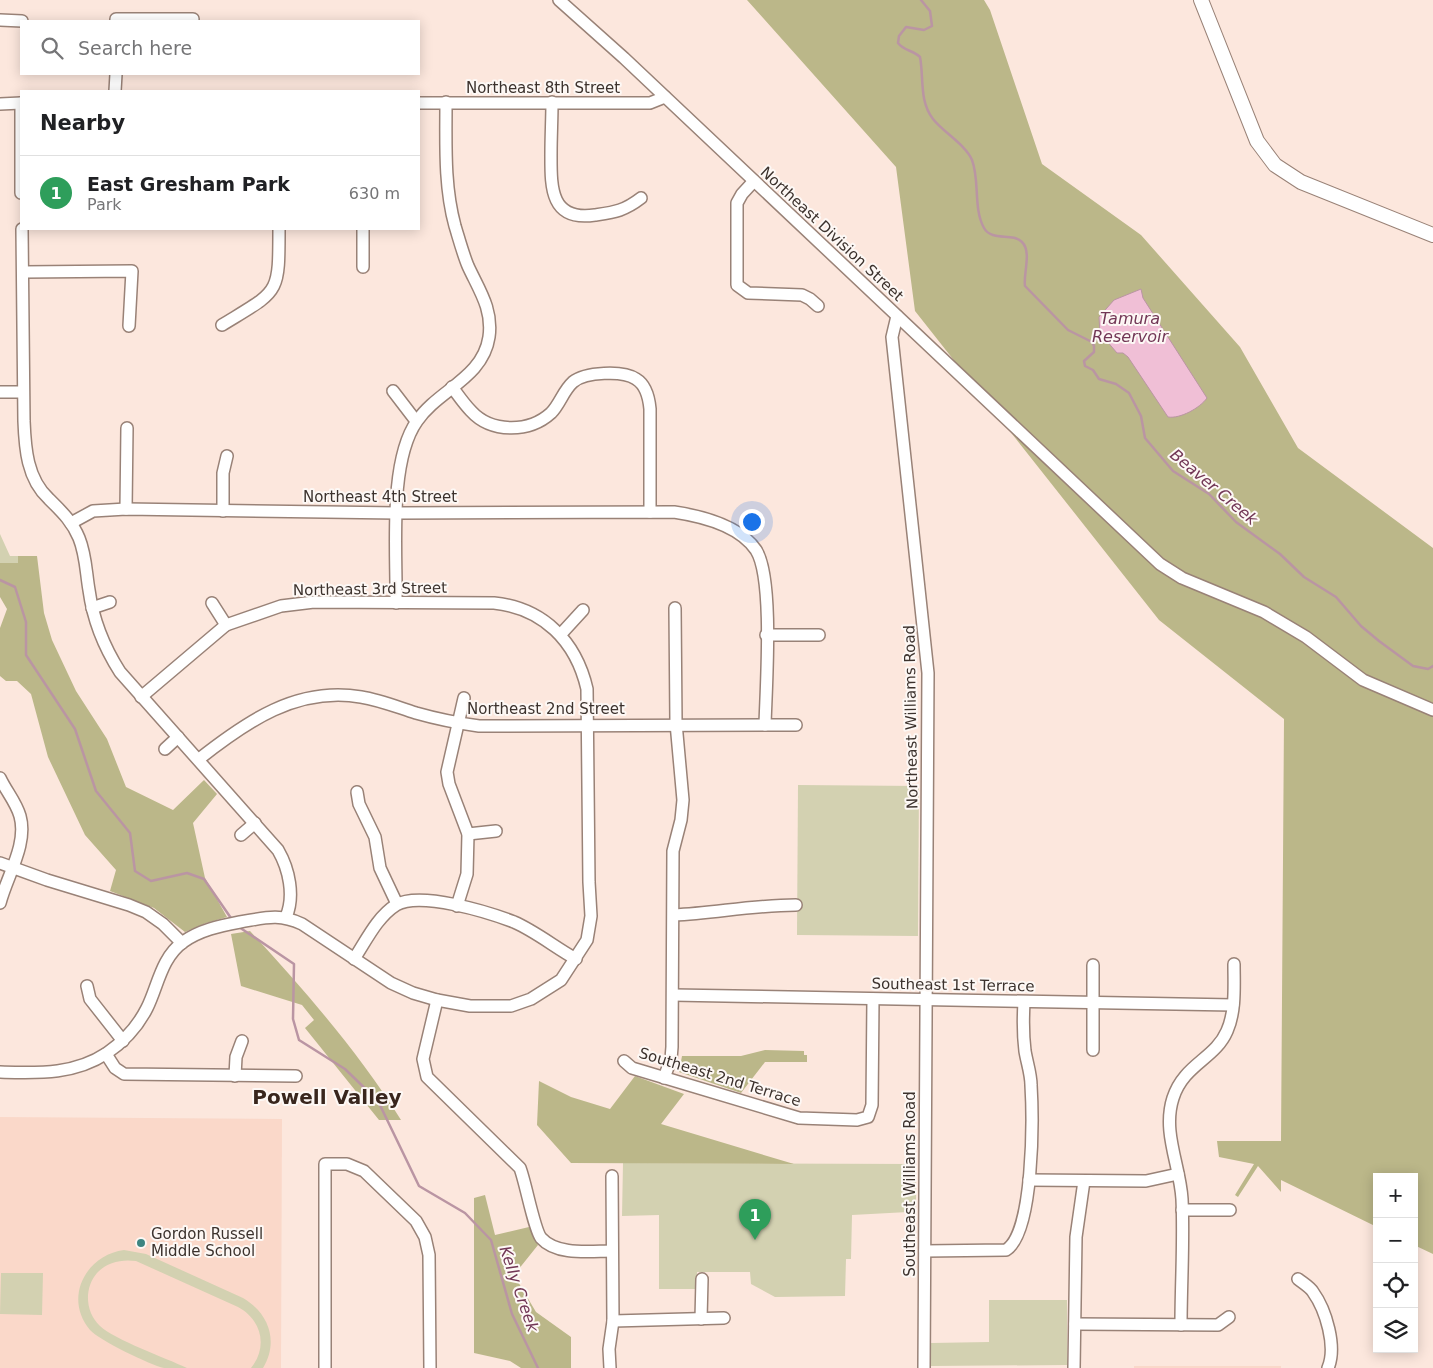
<!DOCTYPE html>
<html lang="en">
<head>
<meta charset="utf-8">
<style>
  body { margin:0; font-family:"DejaVu Sans",sans-serif; background:#f6f6f6; color:#202124 }
  .controls { position:absolute; right:15px; bottom:15px; display:grid; overflow:hidden; border-radius:0px; box-shadow:0 2px 12px #0003 }
  .controls button { width:45px; height:45px; display:grid; place-items:center; padding:0; border:0; border-bottom:1px solid #e0e0e0; background:#fff; color:#202124; font:25px sans-serif }
  .you { position:absolute; left:751px; top:521px; width:18px; height:18px; margin:-12px; border:4px solid #fff; border-radius:50%; background:#1a73e8; box-shadow:0 0 0 8px #1a73e833 }
  .badge { display:grid; place-items:center; width:32px; height:32px; border-radius:50%; background:#111827; color:#fff; font-size:16px; font-weight:700 }
  .pin { position:absolute; translate:-50% -41px; filter:drop-shadow(0 1px 2px #0008) }
  .pin::after { content:''; position:absolute; top:26px; width:18px; height:15px; background:inherit; clip-path:polygon(0 0,100% 0,50% 100%) }
  .list { margin:0; padding:0; list-style:none }
  h2 { display:flex; justify-content:space-between; align-items:center; height:65px; margin:0; padding:0 20px; font-size:21px }
  h2 small { font-size:16px; font-weight:400; color:#757577 }
  .list li { display:grid; grid-template-columns:32px 1fr auto; gap:15px; align-items:center; box-sizing:border-box; height:75px; padding:0 20px; border-top:1px solid #e0e0e0 }
  .list b { display:block; font-size:19px; white-space:nowrap }
  .list p { margin:0; font-size:16px; white-space:nowrap; color:#757577 }
  .list em { font-size:16px; font-style:normal; color:#757577 }
  .icon { flex:none; width:28px; height:28px; fill:none; stroke:currentColor; stroke-width:2; stroke-linecap:round; stroke-linejoin:round }
  .map { position:relative; flex:none; width:1433px; height:1368px; overflow:hidden }
  .search { position:absolute; background:#fff; box-shadow:0 2px 12px #0003; left:20px; top:20px; width:400px; height:55px; display:flex; align-items:center; gap:12px; box-sizing:border-box; padding:0 18px; border-radius:0px; color:#757577; font-size:19px }
  .panel { position:absolute; background:#fff; box-shadow:0 2px 12px #0003; left:20px; top:90px; width:400px; height:140px; border-radius:0px }
  .map>svg:first-child { display:block }
  .built { fill:#fad8c9 }
  .green { fill:#d3d1b1 }
  .forest { fill:#bbb789 }
  .water { fill:#f0bfd6; stroke:#ba95a3 }
  .lines { fill:none; stroke-linecap:round; stroke-linejoin:round }
  .stream { stroke:#ba95a3; stroke-width:2.5 }
  .minor-casing { stroke:#998277; stroke-width:14 }
  .major-casing { stroke:#998277; stroke-width:16 }
  .minor { stroke:#fff; stroke-width:11 }
  .major { stroke:#fff; stroke-width:14 }
  .poi-dot { fill:#3d8581; stroke:#fdf8f5; stroke-width:2 }
  .labels { text-anchor:middle; dominant-baseline:central; stroke-width:4; stroke-linejoin:round; paint-order:stroke }
  .street-label { font-size:15px; fill:#3c322d; stroke:#fdf8f5 }
  .poi-label { font-size:15px; fill:#3c322d; stroke:#fdf8f5; text-anchor:start }
  .water-label { font-size:16px; font-style:italic; fill:#723756; stroke:#fdf8f5 }
  .district-label { font-size:20px; font-weight:bold; fill:#39261d; stroke:#fdf8f5 }
</style>
</head>
<body>
<div class="map">
<svg width="1433" height="1368" viewBox="0 0 1433 1368">
  <rect width="100%" height="100%" fill="#fce7dd"/>
  <g class="built">
    <polygon points="0,1117 282,1119 281,1368 0,1368"/>
    <rect x="1134" y="1366" width="147" height="2"/>
  </g>
  <g class="green">
    <polygon points="0,534 10,556 18,556 18,563 0,563"/>
    <polygon points="798,785 919,786 918,936 797,935"/>
    <polygon points="623,1163 916,1164 916,1221 913,1215 908,1212 852,1215 851,1259 846,1259 845,1296 775,1297 751,1284 750,1272 697,1272 697,1289 659,1289 659,1215 622,1216"/>
    <path d="M124,1250L146,1254L243,1298C269,1313 279,1342 263,1368H251C268,1347 262,1320 238,1307L136,1261C122,1259 107,1262 97,1273C84,1288 85,1312 100,1326C115,1340 166,1358 187,1368C180,1368 171,1368 164,1368C150,1365 99,1340 90,1330C63,1298 86,1255 124,1250Z"/>
    <polygon points="1,1273 43,1273 42,1315 0,1314"/>
    <polygon points="989,1300 1067,1300 1067,1365 931,1366 931,1343 989,1342"/>
  </g>
  <g class="forest">
    <polygon points="747,0 984,0 990,10 1042,164 1141,235 1240,347 1298,448 1433,548 1433,1254 1414,1245 1414,1177 1377,1177 1377,1227 1281,1180 1281,1192 1258,1166 1238,1197 1235,1195 1254,1164 1219,1157 1217,1141 1281,1141 1284,719 1159,620 915,311 896,167"/>
    <polygon points="18,556 37,556 44,613 52,640 76,691 107,739 126,787 173,810 204,780 217,794 193,823 205,878 227,917 206,923 185,932 154,908 110,891 116,870 85,835 48,757 31,694 17,681 6,681 0,676 0,628 7,609 0,597 0,563 18,563"/>
    <path d="M250,931C304,990 358,1051 401,1120H379L305,1028L314,1020L302,1005L241,986L231,934Z"/>
    <polygon points="765,1050 804,1051 804,1055 807,1055 807,1062 765,1062 741,1093 679,1072 682,1056 741,1056"/>
    <polygon points="635,1076 684,1094 661,1124 794,1164 571,1163 537,1125 539,1081 571,1097 610,1109"/>
    <polygon points="485,1195 495,1235 529,1227 538,1245 514,1275 536,1312 571,1337 571,1368 521,1368 510,1361 474,1353 474,1198"/>
  </g>
  <path class="water" d="M1141,289L1143,298L1207,398C1200,408 1180,419 1168,417L1128,357L1123,353H1117L1100,333L1099,317L1114,300Z"/>
  <g class="lines">
    <g class="stream">
      <path d="M921,0L930,11L932,26L924,30L906,27L899,36L898,43C904,51 913,50 920,57C924,78 919,101 933,119C943,132 966,145 972,160C980,181 973,208 984,228C992,242 1012,232 1022,242C1032,252 1023,274 1025,286L1068,330L1092,342L1094,346V352L1084,361L1085,366L1093,370L1099,379L1116,384L1129,393L1141,416L1145,438L1173,471L1209,494L1236,522L1280,554L1304,577L1336,597L1361,626L1379,641L1413,666L1428,669L1433,666"/>
      <polyline points="0,580 15,587 26,622 26,655 75,729 96,791 130,833 135,871 151,881 187,873 204,879 233,921"/>
      <polyline points="236,925 294,964 293,1019 299,1040 345,1069 378,1101 419,1186 465,1213 491,1240 512,1314 538,1368"/>
    </g>
    <defs>
      <g id="minor">
        <polyline points="559,0 624,58 1160,564 1182,578 1264,612 1306,637 1363,680 1433,710"/>
        <polyline points="0,20 22,21"/>
        <polyline points="116,21 116,19 193,19"/>
        <polyline points="115,91 116,74"/>
        <path d="M552,102C552,119 551,136 551,153C551,185 549,222 595,215C615,212 624,211 641,198"/>
        <polyline points="21,103 21,193"/>
        <polyline points="419,103 650,103 665,97"/>
        <polyline points="0,104 21,103"/>
        <polyline points="754,181 742,194 737,203 737,285 748,293 802,295 810,299 818,306"/>
        <path d="M22,229L24,421C25,448 27,479 49,499C61,511 72,521 79,538C86,555 86,573 89,590C93,620 104,647 120,672L278,850C289,869 295,896 286,917"/>
        <polyline points="363,229 363,267"/>
        <polyline points="24,272 132,271 129,326"/>
        <polyline points="897,316 892,337 928,673 924,1368"/>
        <path d="M222,325C279,290 279,296 279,229"/>
        <path d="M452,387C458,395 464,404 471,411C491,433 529,433 551,413C560,404 563,391 573,382C585,372 623,370 636,379C646,385 649,398 650,409V512"/>
        <polyline points="393,391 416,421"/>
        <polyline points="0,392 23,392"/>
        <polyline points="126,509 127,428"/>
        <polyline points="223,511 223,473 227,456"/>
        <path d="M71,523L93,511L126,509L397,513L674,512C701,516 739,525 756,550C774,578 766,687 765,725"/>
        <polyline points="212,603 226,625"/>
        <path d="M396,603C397,553 388,462 417,421C438,390 483,378 489,337C493,309 479,290 468,266C463,254 459,239 455,226C444,186 446,144 446,102"/>
        <polyline points="92,608 110,602"/>
        <polyline points="561,634 583,610"/>
        <polyline points="766,635 819,635"/>
        <polyline points="165,749 178,737"/>
        <path d="M199,759C246,722 297,686 361,697C380,700 397,707 416,713C437,719 457,723 479,726L796,725"/>
        <path d="M0,778C6,791 16,802 20,816C28,844 7,876 0,903"/>
        <polyline points="357,792 359,804 375,837 380,868 397,904"/>
        <polyline points="468,834 496,831"/>
        <polyline points="241,835 255,823"/>
        <polyline points="0,863 47,880 129,905 146,912 163,924 182,943"/>
        <polyline points="457,906 467,874 468,834 449,784 447,772 464,698"/>
        <path d="M674,915C715,913 754,905 796,905"/>
        <path d="M354,959C366,941 377,917 396,905C420,891 488,912 514,922C535,931 556,948 576,959"/>
        <polyline points="87,986 90,999 123,1041"/>
        <polyline points="673,995 1233,1005"/>
        <path d="M437,1000L423,1059L427,1077L520,1168C526,1184 534,1229 541,1238C557,1256 591,1251 612,1251"/>
        <polyline points="1093,1050 1093,965"/>
        <polyline points="106,1054 115,1068 124,1074 296,1076"/>
        <polyline points="624,1061 632,1068 799,1118 857,1120 868,1117 872,1105 873,999"/>
        <path d="M0,1072C38,1073 74,1075 107,1053C123,1042 138,1026 147,1008C158,986 161,958 183,942C200,930 219,926 240,922C265,918 278,913 302,924L391,983L413,993L437,1000L470,1006H511L531,999L561,980L587,940L591,916L589,882L587,689C576,641 543,608 494,603L314,602L281,606L226,625L141,697"/>
        <polyline points="235,1076 236,1057 242,1041"/>
        <polyline points="664,1078 671,1059 672,1047 673,851 681,820 683,800 676,723 675,608"/>
        <polyline points="1029,1180 1146,1181 1178,1174"/>
        <polyline points="1182,1210 1230,1210"/>
        <path d="M925,1251L1006,1250C1034,1233 1033,1118 1031,1085C1031,1074 1027,1063 1025,1051C1023,1035 1023,1019 1024,1002"/>
        <path d="M1298,1279C1303,1283 1310,1287 1313,1292C1326,1310 1337,1347 1328,1368"/>
        <polyline points="701,1319 702,1279"/>
        <polyline points="613,1321 724,1318"/>
        <polyline points="1075,1324 1218,1325 1229,1317"/>
        <path d="M1181,1325C1181,1283 1184,1241 1182,1199C1180,1165 1162,1132 1173,1098C1184,1064 1215,1059 1227,1031C1236,1011 1234,985 1234,964"/>
        <polyline points="325,1368 325,1164 347,1164 364,1171 416,1221 425,1237 429,1255 430,1368"/>
        <polyline points="610,1368 609,1349 613,1321 612,1176"/>
        <polyline points="1074,1368 1076,1237 1084,1181"/>
      </g>
      <polyline id="major" points="1201,0 1257,141 1275,165 1301,182 1433,235"/>
    </defs>
    <use href="#minor" class="minor-casing"/>
    <use href="#major" class="major-casing"/>
    <use href="#minor" class="minor"/>
    <use href="#major" class="major"/>
  </g>
  <circle class="poi-dot" cx="141" cy="1243" r="5"/>
  <g class="labels">
    <g class="street-label">
      <text x="543" y="88">Northeast 8th Street</text>
      <text transform="translate(832 234) rotate(43)">Northeast Division Street</text>
      <text x="380" y="497">Northeast 4th Street</text>
      <text transform="translate(370 589) rotate(-1)">Northeast 3rd Street</text>
      <text x="546" y="709">Northeast 2nd Street</text>
      <text transform="translate(911 717) rotate(-91)">Northeast Williams Road</text>
      <text transform="translate(953 985) rotate(1)">Southeast 1st Terrace</text>
      <text transform="translate(720 1077) rotate(17)">Southeast 2nd Terrace</text>
      <text transform="translate(910 1184) rotate(-90)">Southeast Williams Road</text>
    </g>
    <g class="poi-label">
      <text x="151" y="1234">Gordon Russell<tspan x="151" dy="17">Middle School</tspan></text>
    </g>
    <g class="water-label">
      <text x="1130" y="318">Tamura<tspan x="1130" dy="18">Reservoir</tspan></text>
      <text transform="translate(1214 487) rotate(40)">Beaver Creek</text>
      <text transform="translate(519 1289) rotate(71)">Kelly Creek</text>
    </g>
    <g class="district-label">
      <text x="327" y="1097">Powell Valley</text>
    </g>
  </g>
</svg>
<div class="controls">
<button>+</button>
<button>−</button>
<button><svg class="icon" aria-label="locate" viewBox="0 0 24 24"><circle cx="12" cy="12" r="6"/><path d="M12 2v4M12 18v4M2 12h4M18 12h4"/></svg></button>
<button><svg class="icon" aria-label="layers" viewBox="0 0 24 24"><path d="M12 4l9 5-9 5-9-5zM3 14l9 5 9-5"/></svg></button>
</div>
<div class="you"></div>
<div class="pin badge" style="left:755px;top:1240px;background:#2e9e5b">1</div>
<div class="search"><svg class="icon" aria-label="search" viewBox="0 0 24 24"><circle cx="10" cy="10" r="6"/><path d="M15 15l6 6"/></svg>Search here</div>
<section class="panel">
<h2>Nearby<small></small></h2>
<ul class="list">
<li><span class="badge" style="background:#2e9e5b">1</span><div><b>East Gresham Park</b><p>Park</p></div><em>630 m</em></li>
</ul>
</section>
</div>
</body>
</html>
